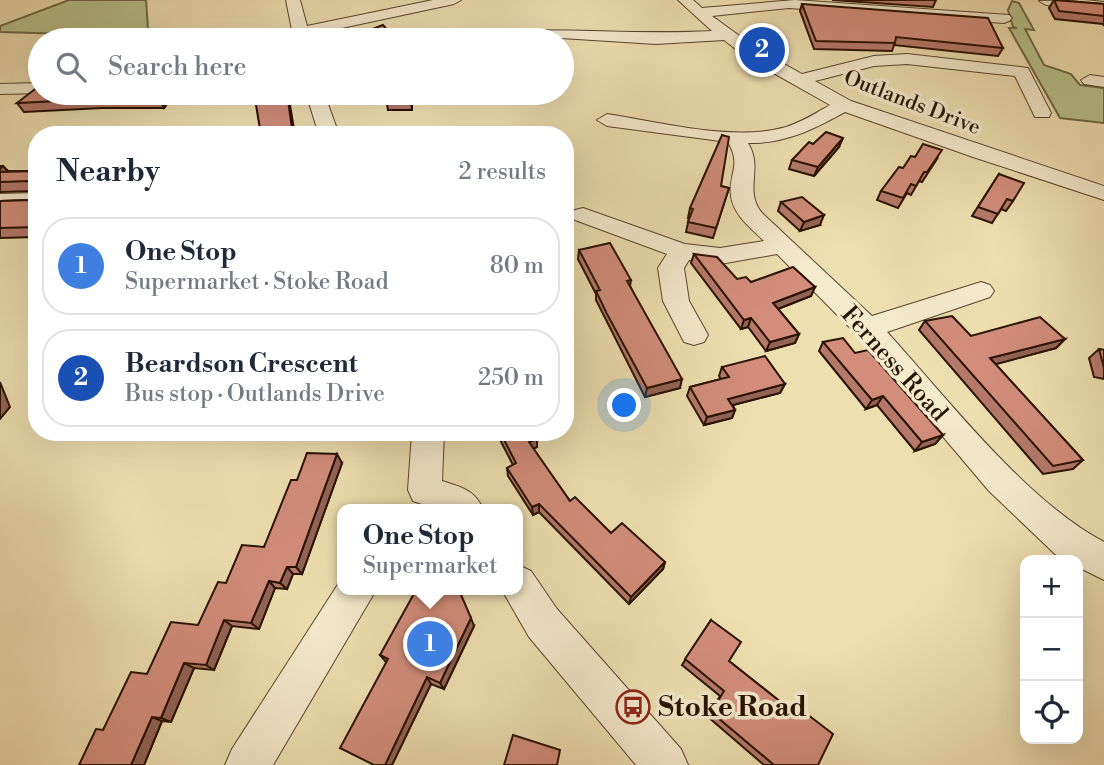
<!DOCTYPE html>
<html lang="en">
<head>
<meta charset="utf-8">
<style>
  body { margin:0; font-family:"Libre Bodoni",serif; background:#f6f6f7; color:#1f2937 }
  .controls { position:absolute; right:21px; bottom:21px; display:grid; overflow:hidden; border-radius:14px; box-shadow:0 7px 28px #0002 }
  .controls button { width:63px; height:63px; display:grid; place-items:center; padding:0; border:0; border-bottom:2px solid #e0e1e3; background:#fff; color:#1f2937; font:35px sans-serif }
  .you { position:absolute; left:625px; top:406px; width:24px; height:24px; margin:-18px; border:5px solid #fff; border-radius:50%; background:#1a73e8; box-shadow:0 0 0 10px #1a73e833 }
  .badge { display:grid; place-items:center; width:46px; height:46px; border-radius:50%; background:#8f2418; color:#fff; font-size:23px; font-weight:700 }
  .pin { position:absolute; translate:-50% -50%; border:4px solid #fff; box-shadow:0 2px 7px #0006 }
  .popup { position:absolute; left:337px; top:504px; width:186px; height:91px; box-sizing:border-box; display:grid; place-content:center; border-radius:14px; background:#fff; filter:drop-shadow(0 2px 5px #0005); font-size:23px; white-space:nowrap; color:#747a83 }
  .popup b { font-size:26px; color:#1f2937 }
  .popup::after { content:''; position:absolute; left:50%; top:100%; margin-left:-14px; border:14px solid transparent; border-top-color:#fff }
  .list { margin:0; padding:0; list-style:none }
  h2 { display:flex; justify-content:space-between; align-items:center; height:91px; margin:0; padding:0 28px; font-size:30px }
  h2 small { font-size:23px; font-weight:400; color:#747a83 }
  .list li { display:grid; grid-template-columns:46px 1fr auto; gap:21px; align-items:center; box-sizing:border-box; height:98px; margin:0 14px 14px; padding:0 14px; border:2px solid #e0e1e3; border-radius:28px }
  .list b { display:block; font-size:26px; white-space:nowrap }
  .list p { margin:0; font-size:23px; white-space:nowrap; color:#747a83 }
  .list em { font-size:23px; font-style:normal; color:#747a83 }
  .icon { flex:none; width:38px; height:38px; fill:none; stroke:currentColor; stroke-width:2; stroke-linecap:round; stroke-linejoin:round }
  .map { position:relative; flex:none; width:1104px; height:765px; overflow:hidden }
  .search { position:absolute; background:#fff; box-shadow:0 7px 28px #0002; left:28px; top:28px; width:546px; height:77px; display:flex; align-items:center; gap:18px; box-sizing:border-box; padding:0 24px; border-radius:38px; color:#747a83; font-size:26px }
  .panel { position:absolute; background:#fff; box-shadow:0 7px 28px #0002; left:28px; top:126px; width:546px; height:315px; border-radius:28px }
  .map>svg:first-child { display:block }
  .green { fill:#b8c28c; stroke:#706a46; stroke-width:2 }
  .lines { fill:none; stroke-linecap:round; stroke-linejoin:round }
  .minor-casing { stroke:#5a442c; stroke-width:2 }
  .minor { fill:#f4eacc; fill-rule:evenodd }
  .wall { fill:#b5796a; stroke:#291100; stroke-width:2 }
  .shaded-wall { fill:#936356; stroke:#291100; stroke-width:2 }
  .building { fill:#d28d7b; stroke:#291100; stroke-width:2 }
  .labels { text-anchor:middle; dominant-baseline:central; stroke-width:7; stroke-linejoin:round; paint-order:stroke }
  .far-street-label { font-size:21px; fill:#291100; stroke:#f4eacc }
  .street-label { font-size:24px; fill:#291100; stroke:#f4eacc }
  .near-poi-label { font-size:28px; font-weight:bold; fill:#291100; stroke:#f4eacc; text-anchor:start }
</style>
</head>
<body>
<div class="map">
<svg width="1104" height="765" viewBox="0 0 1104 765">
  <rect width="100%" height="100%" fill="#eedfb1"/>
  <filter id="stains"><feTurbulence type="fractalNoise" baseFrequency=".00286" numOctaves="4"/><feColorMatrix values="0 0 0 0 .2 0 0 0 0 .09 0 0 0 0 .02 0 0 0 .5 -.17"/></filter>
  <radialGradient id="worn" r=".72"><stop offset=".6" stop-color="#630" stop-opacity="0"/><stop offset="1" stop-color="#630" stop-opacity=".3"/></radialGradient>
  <g class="green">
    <polygon points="69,0 146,0 148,29 69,34 0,32 0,26"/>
    <polygon points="1012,1 1019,3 1034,30 1025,29 1044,65 1071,74 1080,85 1104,88 1104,123 1060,118 1009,28 1017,28 1013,27 1008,10"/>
  </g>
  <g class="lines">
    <defs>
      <g id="minor">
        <polygon points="286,0 300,0 307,26 433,0 461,0 454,4 309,35 310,40 294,40"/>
        <path d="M678,0H693L702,8L795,0L1009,15L1012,18L1009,21L1004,23L789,8L712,16L759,50L802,74L874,56L907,54L1028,68L1051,113L1049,117H1035L1015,76L907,64L874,66L815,81L851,101L1104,186V200L973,157L845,112C814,129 785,144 748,143C764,169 743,190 762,213L872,316L981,282L990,285L994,291L990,297L887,332C948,399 1025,500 1104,542V580L1078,567V560H1066L1055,554L989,491L857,335L777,254L720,264L689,260L684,268L689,301L708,335L704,342L694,345L684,342L663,301L658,268L667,254L575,220L571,215L575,210L583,208L685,244L720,248L764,241C752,229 733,215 731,196C728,174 742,166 728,142L607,126L597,120L607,114C661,122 733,142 786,127C802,122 816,113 830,105L747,58L724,40L656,44L561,38L496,40L493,36L501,31C572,28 642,35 712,31Z"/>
        <polygon points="1085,0 1104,2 1104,10 1046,5 1039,1"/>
        <polygon points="1090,75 1104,77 1104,87 1084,84 1081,80"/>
        <polygon points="40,83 40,93 43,93 0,94 0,84"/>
        <polygon points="306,93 324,93 337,129 432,129 442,135 319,135"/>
        <polygon points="37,193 37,207 0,208 0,194"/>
        <path d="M412,432H444L442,481C461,487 475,490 483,509H436L413,501L408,490Z"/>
        <polygon points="518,565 531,571 557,609 681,749 688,765 636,765 529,637 502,590 518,590"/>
        <polygon points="342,578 342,590 376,590 273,765 225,765 232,749"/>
      </g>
    </defs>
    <use href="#minor" class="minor-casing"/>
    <use href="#minor" class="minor"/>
  </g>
  <g class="wall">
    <polygon points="832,0 936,0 933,7"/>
    <polygon points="1054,0 1104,4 1104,26 1103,24 1055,19 1049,8"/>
    <polygon points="802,4 1003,48 998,56 894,45 892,51 814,49 800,11"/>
    <polygon points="40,93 175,93 164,108 102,108 24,112 17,103"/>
    <polygon points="385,93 412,93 412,110 388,110"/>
    <polygon points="813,144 839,147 814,176 789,169 792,160"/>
    <polygon points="937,159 922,182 919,181 911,195 907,193 898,208 877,200 881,191 903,168"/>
    <polygon points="0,166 3,166 8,171 37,171 37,237 0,238 0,201 30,200 32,198 33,191 0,192"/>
    <polygon points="999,174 1013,201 1006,211 1001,209 992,223 972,216"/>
    <polygon points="721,186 729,188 713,238 686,232 689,218 688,218 690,208"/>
    <polygon points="781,202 820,225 800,231 778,211"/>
    <polygon points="579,250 631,280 630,286 680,388 645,397 596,300 596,294 578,259"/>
    <polygon points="694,254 737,279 751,282 815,287 811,296 778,309 799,334 795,343 766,351 748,327 741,329 691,263"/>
    <polygon points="925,321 971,336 1065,339 1056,348 995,364 1083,460 1073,469 1043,474 919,330"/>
    <polygon points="823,342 943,435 935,444 915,451 877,405 866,409 819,351"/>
    <polygon points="1099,349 1104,350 1104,379 1094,377 1089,358"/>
    <polygon points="722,367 785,384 780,393 733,405 735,410 732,418 704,425 687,396 690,387 721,379 719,376"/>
    <polygon points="496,432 533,432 537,447 533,449 570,501 611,533 665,562 663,569 629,604 539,512 533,515 508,476 507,468 513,465"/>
    <polygon points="342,463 302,574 293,574 287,589 275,588 259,629 232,626 214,670 194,668 171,722 162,721 144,765 79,765 103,730 147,674 198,625 226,583 264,547 297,480"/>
    <polygon points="711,620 729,661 793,712 799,708 818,765 764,765 707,716 720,696 682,665"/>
    <polygon points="474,626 444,689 431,684 392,765 373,765 386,662 380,655"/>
  </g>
  <g class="shaded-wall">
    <polygon points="165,93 175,93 164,108 160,99"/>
    <polygon points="287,93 288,93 295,135 293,135"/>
    <polygon points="411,93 412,93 412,110 411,101"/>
    <polygon points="843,138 839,147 814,176 818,167"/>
    <polygon points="3,166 11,175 0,174 0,169"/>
    <polygon points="824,215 820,225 800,231 804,222"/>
    <polygon points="815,287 811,296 770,312 773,303"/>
    <polygon points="751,318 748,327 741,329 744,320"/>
    <polygon points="799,334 795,343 766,351 770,342"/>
    <polygon points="1065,339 1056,348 982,368 990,358"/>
    <polygon points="682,379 680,388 645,397 647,388"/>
    <polygon points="0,382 10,407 0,419"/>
    <polygon points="785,384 780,393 725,407 728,399"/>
    <polygon points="883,396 877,405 866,409 872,400"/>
    <polygon points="735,410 732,418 704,425 707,417"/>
    <polygon points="943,435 935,444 915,451 922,442"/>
    <polygon points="537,439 537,447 529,451 529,442"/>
    <polygon points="337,454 342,463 302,574 296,567"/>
    <polygon points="539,504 539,512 533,515 532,507"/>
    <polygon points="665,562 663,569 629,604 631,597"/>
    <polygon points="287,567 293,574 287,589 280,583"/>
    <polygon points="269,581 275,588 259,629 251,623"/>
    <polygon points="471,618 474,626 444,689 440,683"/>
    <polygon points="224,620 232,626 214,670 206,665"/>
    <polygon points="184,663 194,668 171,722 161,718"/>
    <polygon points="427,677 431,684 392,765 385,765"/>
    <polygon points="152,717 162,721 144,765 131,765"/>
  </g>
  <g class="building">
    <polygon points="1054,0 1104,4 1104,16 1059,11"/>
    <polygon points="802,4 988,18 1003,48 896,37 895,43 816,41"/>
    <polygon points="383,25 396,40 372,40 367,31"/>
    <polygon points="40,82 40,93 165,93 160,99 97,99 17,103 39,86"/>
    <polygon points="254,93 287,93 293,135 261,135"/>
    <polygon points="385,93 411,93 411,101 386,102"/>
    <polygon points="826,132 843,138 818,167 792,160 809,142 813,144"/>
    <polygon points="722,135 729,137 721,186 729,188 716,228 688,222 693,209 690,208"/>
    <polygon points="923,144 942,150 927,172 924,172 916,186 911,184 903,198 881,191 899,167 903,168 911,156 915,157"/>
    <polygon points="37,171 37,227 0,228 0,201 30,200 32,198 33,184 30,181 0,182 0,172"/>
    <polygon points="999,174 1024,183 1013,201 1007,199 998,214 978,207"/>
    <polygon points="802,197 824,215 804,222 781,202"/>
    <polygon points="610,243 631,280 627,281 682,379 647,388 607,314 596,291 600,290 579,250"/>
    <polygon points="694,254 717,257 737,279 746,277 751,282 793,267 815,287 773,303 799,334 770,342 751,318 744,320"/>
    <polygon points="952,316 971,336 1040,317 1065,339 990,358 1083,460 1053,466 925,321"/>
    <polygon points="843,338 855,353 868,350 943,435 922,442 883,396 872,400 823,342"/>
    <polygon points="1099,349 1104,350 1104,368"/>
    <polygon points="765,356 785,384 728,399 735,410 707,417 690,387 729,377 722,367"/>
    <polygon points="500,432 533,432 537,439 529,442 570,501 575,497 611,533 622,523 665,562 631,597 539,504 532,507 507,468 516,463"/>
    <polygon points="307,453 337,454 296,567 287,567 280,583 269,581 251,623 224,620 206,665 184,663 161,718 152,717 131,765 79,765 96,729 103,730 131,672 147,674 171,622 198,625 218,582 226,583 242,545 264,547 291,480 297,480"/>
    <polygon points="416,590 459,590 471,618 440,683 427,677 385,765 374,765 340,748 388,659 380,655"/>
    <polygon points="711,620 741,642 729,661 796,714 799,708 833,734 818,765 774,765 711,712 724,691 685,659"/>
    <polygon points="513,735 560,750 557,765 504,765"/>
  </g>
  <defs>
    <symbol id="bus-ring" viewBox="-11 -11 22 22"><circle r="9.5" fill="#f4eacc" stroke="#8f2418" stroke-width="1.5"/><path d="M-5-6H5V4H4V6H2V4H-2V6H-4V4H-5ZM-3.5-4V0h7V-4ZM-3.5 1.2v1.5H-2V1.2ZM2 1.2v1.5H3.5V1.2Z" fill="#8f2418"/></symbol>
  </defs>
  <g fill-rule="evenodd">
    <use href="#bus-ring" x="614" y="688" width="38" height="38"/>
  </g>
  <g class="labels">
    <g class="far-street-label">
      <text transform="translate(912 103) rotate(21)">Outlands Drive</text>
    </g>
    <g class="street-label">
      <text transform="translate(894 364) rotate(48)">Ferness Road</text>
    </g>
    <g class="near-poi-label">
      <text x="658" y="707">Stoke Road</text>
    </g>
  </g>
  <rect width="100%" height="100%" filter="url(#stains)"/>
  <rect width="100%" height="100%" fill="url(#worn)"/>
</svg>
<div class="controls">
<button>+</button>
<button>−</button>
<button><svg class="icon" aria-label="locate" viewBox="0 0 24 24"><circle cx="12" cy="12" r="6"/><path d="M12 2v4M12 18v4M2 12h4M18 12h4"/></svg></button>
</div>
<div class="you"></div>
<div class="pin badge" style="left:430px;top:644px;background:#3f7fe0">1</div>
<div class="popup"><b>One Stop</b>Supermarket</div>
<div class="pin badge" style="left:762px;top:50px;background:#1a4fb4">2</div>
<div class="search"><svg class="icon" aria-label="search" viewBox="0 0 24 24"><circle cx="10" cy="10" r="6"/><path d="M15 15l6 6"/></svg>Search here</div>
<section class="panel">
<h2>Nearby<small>2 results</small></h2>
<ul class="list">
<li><span class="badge" style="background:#3f7fe0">1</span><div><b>One Stop</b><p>Supermarket · Stoke Road</p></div><em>80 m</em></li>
<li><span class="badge" style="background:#1a4fb4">2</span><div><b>Beardson Crescent</b><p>Bus stop · Outlands Drive</p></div><em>250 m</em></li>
</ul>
</section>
</div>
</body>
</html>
